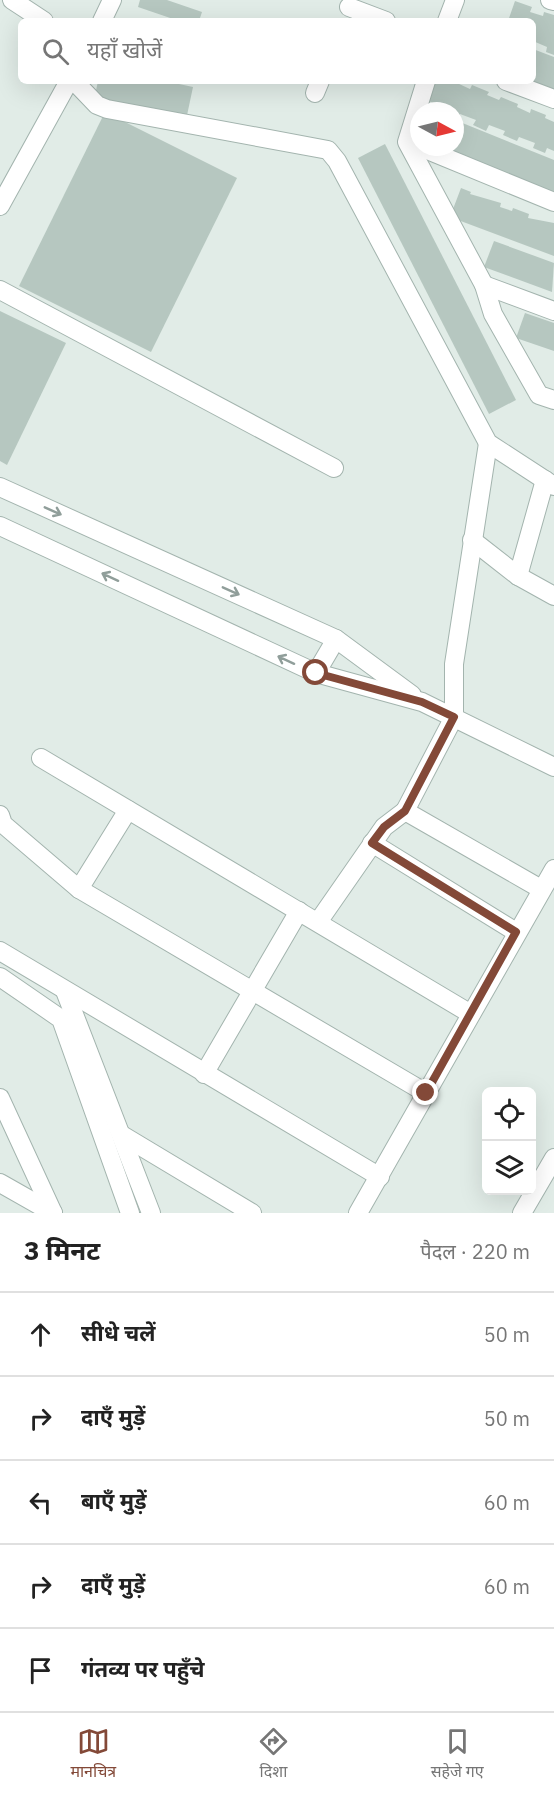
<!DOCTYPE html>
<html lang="hi">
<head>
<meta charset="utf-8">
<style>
  body { margin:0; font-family:"IBM Plex Sans","Noto Sans Devanagari",sans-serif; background:#f6f6f6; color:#222 }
  .controls { position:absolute; right:18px; bottom:18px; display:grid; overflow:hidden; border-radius:9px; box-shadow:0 6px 24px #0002 }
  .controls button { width:54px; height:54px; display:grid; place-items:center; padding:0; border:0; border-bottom:2px solid #e0e0e0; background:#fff; color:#222; font:30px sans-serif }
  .compass { position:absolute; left:410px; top:102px; width:54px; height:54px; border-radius:50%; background:#fff; box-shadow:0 6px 24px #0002; rotate:97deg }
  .stop { position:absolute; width:18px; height:18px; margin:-14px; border:4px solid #834938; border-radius:50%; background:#fff }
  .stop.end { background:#834938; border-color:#fff; box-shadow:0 2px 6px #0008 }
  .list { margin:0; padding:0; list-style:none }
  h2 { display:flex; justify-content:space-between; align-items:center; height:78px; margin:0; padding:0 24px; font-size:26px }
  h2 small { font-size:20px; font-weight:400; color:#767676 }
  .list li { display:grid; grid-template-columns:39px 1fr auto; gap:18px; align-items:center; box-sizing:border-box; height:84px; padding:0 24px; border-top:2px solid #e0e0e0 }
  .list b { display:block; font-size:22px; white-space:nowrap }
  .list em { font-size:20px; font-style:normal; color:#767676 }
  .icon { flex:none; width:33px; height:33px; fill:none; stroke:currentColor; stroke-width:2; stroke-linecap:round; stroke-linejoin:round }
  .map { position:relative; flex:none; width:554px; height:1213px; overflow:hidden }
  .search { position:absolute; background:#fff; box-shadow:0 6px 24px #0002; left:18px; right:18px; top:18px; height:66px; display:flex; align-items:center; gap:15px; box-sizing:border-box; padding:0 21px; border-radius:9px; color:#767676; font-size:22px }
  .sheet { height:498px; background:#fff }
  nav { display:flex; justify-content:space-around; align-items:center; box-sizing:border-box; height:84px; border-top:2px solid #e0e0e0; background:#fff; font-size:16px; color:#767676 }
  nav a { display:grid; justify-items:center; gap:3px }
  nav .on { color:#834938 }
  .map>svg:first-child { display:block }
  .building { fill:#b6c7c0 }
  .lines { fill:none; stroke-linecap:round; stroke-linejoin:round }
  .minor-casing { stroke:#a3b4ae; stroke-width:20 }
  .minor { stroke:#fff; stroke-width:18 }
  .oneway { stroke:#909e9a }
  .route { stroke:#834938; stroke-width:8 }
</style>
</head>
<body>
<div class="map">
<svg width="554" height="1213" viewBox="0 0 554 1213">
  <rect width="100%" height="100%" fill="#e1ece7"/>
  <g class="building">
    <polygon points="140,0 167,0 202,12 199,21 179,21 138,7"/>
    <polygon points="515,1 532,7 530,12 543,16 544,12 554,15 554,55 546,52 547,47 533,41 533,21 508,21"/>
    <polygon points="533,49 554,57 554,91 533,82"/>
    <polygon points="98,81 165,81 193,87 186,120 94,100"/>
    <polygon points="433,81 458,81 457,83 470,89 472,85 489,92 487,95 499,100 501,97 518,104 517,107 530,113 531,109 546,115 545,118 554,122 554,151 547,148 545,153 533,148 535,143 519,137 517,141 503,135 505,131 489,125 486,131 473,125 476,120 460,114 458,119 455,118 455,111 445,111 446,108 426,100"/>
    <polygon points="105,112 237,178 151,352 19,286"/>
    <polygon points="455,120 554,160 554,193 437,147 455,147"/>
    <polygon points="385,144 516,400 489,414 358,158"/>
    <polygon points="461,188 471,192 470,194 501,203 500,207 512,211 513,208 529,214 528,218 554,223 554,256 450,217"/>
    <polygon points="494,241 554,263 552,292 484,267"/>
    <polygon points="0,311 66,343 7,465 0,461"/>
    <polygon points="525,313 554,323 554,351 516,338"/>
  </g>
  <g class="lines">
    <defs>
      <g id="minor">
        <polyline points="12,0 44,21"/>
        <polyline points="550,0 554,1"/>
        <polyline points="349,7 386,21"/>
        <polyline points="102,21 112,0"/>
        <polyline points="447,21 455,0"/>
        <polyline points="74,81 97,105 107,109 328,150 337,161 488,443 554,486"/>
        <polyline points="426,81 407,142 484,285 493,314 539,395 554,400"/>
        <polyline points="506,81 554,99"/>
        <polyline points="315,93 320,81"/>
        <polyline points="420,147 554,202"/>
        <polyline points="0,206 69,81"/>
        <polyline points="484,285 554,311"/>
        <polyline points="0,290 334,468"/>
        <polyline points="0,487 336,639 412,695"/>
        <polyline points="0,526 316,673 422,702 554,767"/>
        <polyline points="472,540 518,576 554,596"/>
        <polyline points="518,576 545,480"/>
        <polyline points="316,673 336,639"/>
        <polyline points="41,758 471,1014"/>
        <polyline points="405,811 454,717 454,664 488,443"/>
        <polyline points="0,815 3,824 79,889 426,1093"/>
        <polyline points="372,843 516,932"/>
        <polyline points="79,889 128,810"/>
        <polyline points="318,922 384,827 405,811 541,889"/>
        <polyline points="0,951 380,1177"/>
        <polyline points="0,977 61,1019 130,1213"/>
        <polyline points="65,991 151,1213"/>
        <polyline points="204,1074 299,911"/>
        <polyline points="0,1098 53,1213"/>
        <polyline points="122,1135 252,1213"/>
        <polyline points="0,1183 53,1213"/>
        <polyline points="358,1213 554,869"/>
        <polyline points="522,1213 554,1158"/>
      </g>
    </defs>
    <use href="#minor" class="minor-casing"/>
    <use href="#minor" class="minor"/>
  </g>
  <defs><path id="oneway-shaft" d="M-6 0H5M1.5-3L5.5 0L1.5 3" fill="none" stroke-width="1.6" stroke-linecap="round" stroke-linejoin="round" transform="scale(1.5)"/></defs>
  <g class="oneway">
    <use href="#oneway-shaft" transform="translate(53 511) rotate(24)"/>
    <use href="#oneway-shaft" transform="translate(110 577) rotate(-155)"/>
    <use href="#oneway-shaft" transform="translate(231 591) rotate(24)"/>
    <use href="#oneway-shaft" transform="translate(286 660) rotate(-155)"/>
  </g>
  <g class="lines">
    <polyline class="route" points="316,673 422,702 454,717 405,811 384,827 372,843 516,932 426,1093"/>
  </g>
</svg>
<div class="controls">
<button><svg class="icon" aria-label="locate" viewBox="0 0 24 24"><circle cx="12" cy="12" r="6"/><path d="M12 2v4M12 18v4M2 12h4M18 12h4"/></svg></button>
<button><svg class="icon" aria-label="layers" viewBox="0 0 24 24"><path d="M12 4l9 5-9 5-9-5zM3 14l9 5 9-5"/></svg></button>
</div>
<svg class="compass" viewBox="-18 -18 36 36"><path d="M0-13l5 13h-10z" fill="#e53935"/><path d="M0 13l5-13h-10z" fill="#767676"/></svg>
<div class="stop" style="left:316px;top:673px"></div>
<div class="stop end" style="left:426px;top:1093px"></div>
<div class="search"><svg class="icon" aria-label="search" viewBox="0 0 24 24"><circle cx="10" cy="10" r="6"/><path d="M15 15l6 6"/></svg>यहाँ खोजें</div>
</div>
<section class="sheet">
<h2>3 मिनट<small>पैदल · 220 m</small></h2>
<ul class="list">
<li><svg class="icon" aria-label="ahead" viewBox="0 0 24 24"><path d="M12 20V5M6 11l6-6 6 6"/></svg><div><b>सीधे चलें</b></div><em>50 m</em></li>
<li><svg class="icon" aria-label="right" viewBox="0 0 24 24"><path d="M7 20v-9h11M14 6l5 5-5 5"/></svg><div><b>दाएँ मुड़ें</b></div><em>50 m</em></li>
<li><svg class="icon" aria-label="left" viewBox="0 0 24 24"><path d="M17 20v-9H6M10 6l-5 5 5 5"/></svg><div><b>बाएँ मुड़ें</b></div><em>60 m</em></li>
<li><svg class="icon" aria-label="right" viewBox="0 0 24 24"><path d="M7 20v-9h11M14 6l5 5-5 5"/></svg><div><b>दाएँ मुड़ें</b></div><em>60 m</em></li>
<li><svg class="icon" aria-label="arrive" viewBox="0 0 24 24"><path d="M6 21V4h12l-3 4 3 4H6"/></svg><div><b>गंतव्य पर पहुँचे</b></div></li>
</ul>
</section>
<nav>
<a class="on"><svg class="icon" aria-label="map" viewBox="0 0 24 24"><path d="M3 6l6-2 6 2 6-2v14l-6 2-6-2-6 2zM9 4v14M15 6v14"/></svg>मानचित्र</a>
<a><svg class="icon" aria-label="directions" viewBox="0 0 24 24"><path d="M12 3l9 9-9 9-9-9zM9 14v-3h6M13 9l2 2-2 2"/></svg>दिशा</a>
<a><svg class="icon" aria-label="saved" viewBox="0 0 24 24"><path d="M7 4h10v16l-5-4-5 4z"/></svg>सहेजे गए</a>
</nav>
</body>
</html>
